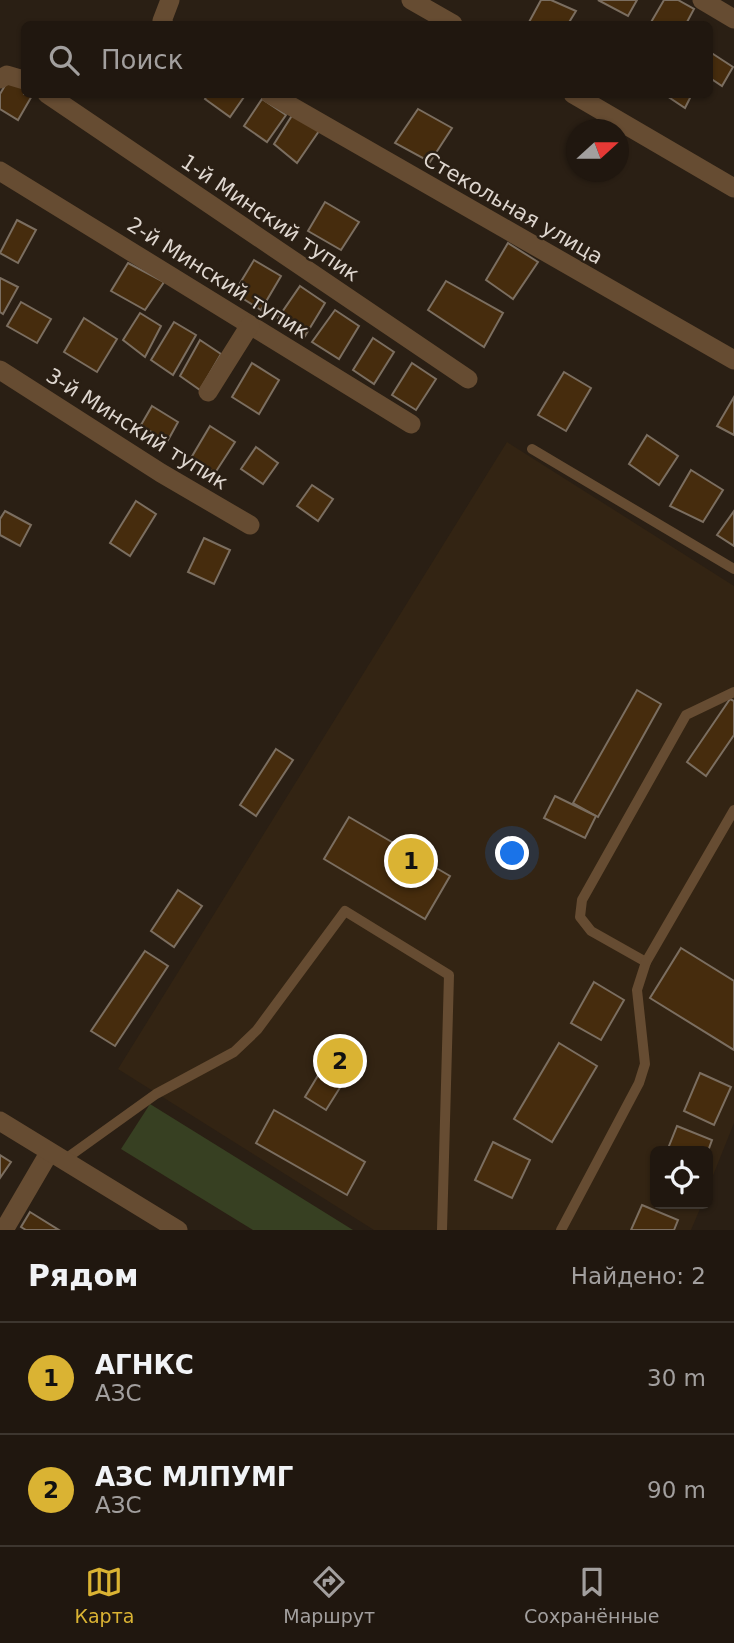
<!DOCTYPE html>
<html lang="ru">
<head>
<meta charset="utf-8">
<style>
  body { margin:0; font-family:"DejaVu Sans",sans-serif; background:#282018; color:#f1f3f6 }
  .controls { position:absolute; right:21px; bottom:21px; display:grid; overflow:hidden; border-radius:10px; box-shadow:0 2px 5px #0004 }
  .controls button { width:63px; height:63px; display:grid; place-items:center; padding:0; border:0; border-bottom:2px solid #3d362f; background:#20170f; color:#f1f3f6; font:35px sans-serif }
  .compass { position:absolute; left:566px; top:119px; width:63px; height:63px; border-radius:50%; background:#20170f; box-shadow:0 2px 5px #0004; rotate:69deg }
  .you { position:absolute; left:513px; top:854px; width:24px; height:24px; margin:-18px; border:5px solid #fff; border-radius:50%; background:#1a73e8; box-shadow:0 0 0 10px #1a73e833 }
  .badge { display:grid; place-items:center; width:46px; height:46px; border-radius:50%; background:#dab333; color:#111; font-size:23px; font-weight:700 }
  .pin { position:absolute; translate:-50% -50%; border:4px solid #fff; box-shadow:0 2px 7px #0006 }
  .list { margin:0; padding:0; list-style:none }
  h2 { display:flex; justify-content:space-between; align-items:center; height:91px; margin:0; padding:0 28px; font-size:30px }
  h2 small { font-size:23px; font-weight:400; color:#a29f9e }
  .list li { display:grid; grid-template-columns:46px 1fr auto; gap:21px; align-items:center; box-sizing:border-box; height:112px; padding:0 28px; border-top:2px solid #3d362f }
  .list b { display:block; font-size:26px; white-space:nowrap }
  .list p { margin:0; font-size:23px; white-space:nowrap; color:#a29f9e }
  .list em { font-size:23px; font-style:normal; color:#a29f9e }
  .icon { flex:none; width:38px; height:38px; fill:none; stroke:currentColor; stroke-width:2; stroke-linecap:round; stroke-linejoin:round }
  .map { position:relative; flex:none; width:734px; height:1230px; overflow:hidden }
  .search { position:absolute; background:#20170f; box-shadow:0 2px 5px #0004; left:21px; right:21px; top:21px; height:77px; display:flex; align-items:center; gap:18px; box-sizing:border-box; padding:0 24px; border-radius:10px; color:#a29f9e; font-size:26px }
  .sheet { height:315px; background:#20170f }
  nav { display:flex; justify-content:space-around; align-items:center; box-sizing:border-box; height:98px; border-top:2px solid #3d362f; background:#20170f; font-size:19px; color:#a29f9e }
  nav a { display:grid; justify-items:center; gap:4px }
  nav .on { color:#dab333 }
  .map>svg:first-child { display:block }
  .built { fill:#332413 }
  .green { fill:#374022 }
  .building { fill:#462c0d; stroke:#7b6e60; stroke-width:2 }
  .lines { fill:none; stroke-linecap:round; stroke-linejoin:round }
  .service { stroke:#664c32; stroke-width:10 }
  .minor { stroke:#664c32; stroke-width:19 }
  .tertiary { stroke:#664c32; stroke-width:19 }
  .labels { text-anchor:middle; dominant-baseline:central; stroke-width:5; stroke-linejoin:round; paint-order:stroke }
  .street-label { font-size:21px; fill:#ded6cf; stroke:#2a1f14 }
</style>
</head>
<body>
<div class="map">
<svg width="734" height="1230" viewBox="0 0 734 1230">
  <rect width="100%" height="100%" fill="#2a1f14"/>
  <polygon class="built" points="507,442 734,586 734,1123 708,1188 708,1151 655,1151 655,1204 702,1204 691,1230 374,1230 118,1069"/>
  <polygon class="green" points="150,1104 353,1230 253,1230 121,1149"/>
  <g class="building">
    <polygon points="541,0 551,0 576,11 568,24 528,24"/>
    <polygon points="598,0 637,0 628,16"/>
    <polygon points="664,0 678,0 694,9 686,24 650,24"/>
    <polygon points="710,52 733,67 722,86 710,78"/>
    <polygon points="10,77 24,85 24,94 33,94 18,120 0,109 0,94"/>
    <polygon points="208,94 246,94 230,117 205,99"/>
    <polygon points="664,94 692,94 685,108"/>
    <polygon points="262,99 286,115 267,142 244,126"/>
    <polygon points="418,109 452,128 430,162 395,143"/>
    <polygon points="293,114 319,131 297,163 274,144"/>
    <polygon points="325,202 359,222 341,250 308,231"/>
    <polygon points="17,220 36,230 18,263 0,253"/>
    <polygon points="508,243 538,262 513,299 486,280"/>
    <polygon points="254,260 281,276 261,310 234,293"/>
    <polygon points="128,263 164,282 145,310 111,291"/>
    <polygon points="0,278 18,287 3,314 0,312"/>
    <polygon points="446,281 503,313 484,347 428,310"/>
    <polygon points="300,286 325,303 305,336 278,318"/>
    <polygon points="21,302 51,319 37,343 7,326"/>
    <polygon points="335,310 359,326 339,359 312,342"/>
    <polygon points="140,313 161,326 145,357 123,340"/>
    <polygon points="84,318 117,339 97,372 64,352"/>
    <polygon points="174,322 196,335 173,375 151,360"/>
    <polygon points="373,338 394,352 374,384 353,370"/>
    <polygon points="200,340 221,354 200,390 180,376"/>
    <polygon points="252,363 279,380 259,414 232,397"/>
    <polygon points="412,363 436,379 416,410 392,395"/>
    <polygon points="564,372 591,388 566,431 538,415"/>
    <polygon points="734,397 734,435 717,426"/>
    <polygon points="152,406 178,422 167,442 141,425"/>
    <polygon points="210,426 235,442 215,473 191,458"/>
    <polygon points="647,435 678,456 659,485 629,464"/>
    <polygon points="256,447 278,463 263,484 241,469"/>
    <polygon points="691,470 723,490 703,522 670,506"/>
    <polygon points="312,485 333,499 318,521 297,506"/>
    <polygon points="136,501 156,514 130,556 110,543"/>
    <polygon points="5,511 31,525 20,546 0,535 0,519"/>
    <polygon points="734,511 734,546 717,535"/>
    <polygon points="204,538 230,550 214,584 188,572"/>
    <polygon points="637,690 661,704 598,817 573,803"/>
    <polygon points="730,699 734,701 734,735 706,776 687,762"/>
    <polygon points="276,749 293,760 256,816 240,805"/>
    <polygon points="555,796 596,816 585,838 544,818"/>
    <polygon points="349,817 450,876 425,919 324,859"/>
    <polygon points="178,890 202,906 174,947 151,931"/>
    <polygon points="681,948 734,981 734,1050 650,998"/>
    <polygon points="145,951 168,966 115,1046 91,1031"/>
    <polygon points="594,982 624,1000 601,1040 571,1023"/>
    <polygon points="559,1043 597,1066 552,1142 514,1119"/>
    <polygon points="334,1049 356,1062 326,1110 305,1097"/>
    <polygon points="700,1073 731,1087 714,1125 684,1111"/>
    <polygon points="274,1110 365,1162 347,1195 256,1143"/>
    <polygon points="677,1126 712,1140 708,1151 667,1151"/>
    <polygon points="493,1142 530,1160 512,1198 475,1180"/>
    <polygon points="0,1155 11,1162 0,1178"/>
    <polygon points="642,1205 678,1220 674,1230 631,1230"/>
    <polygon points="30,1212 59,1230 26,1230 21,1227"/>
  </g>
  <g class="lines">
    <g class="service">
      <polyline points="532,449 734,569"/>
      <polyline points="646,962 591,931 580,917 582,900 686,715 734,692"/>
      <polyline points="64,1160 156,1094 234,1052 257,1030 345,911 449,975 442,1230"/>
      <polyline points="561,1230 639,1083 645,1064 637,990 646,962 734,810"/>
    </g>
    <g class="minor">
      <polyline points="411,0 453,24"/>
      <polyline points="702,0 734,19"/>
      <polyline points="164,24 162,21 170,0"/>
      <polyline points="0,79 7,75 24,80"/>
      <polyline points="47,94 468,379"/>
      <polyline points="270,94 734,360"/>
      <polyline points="573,94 734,188"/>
      <polyline points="0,171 411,424"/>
      <polyline points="0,370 161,473 250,525"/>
      <polyline points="208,392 250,325"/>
      <polyline points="4,1230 49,1153"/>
    </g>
    <polyline class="tertiary" points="0,1121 178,1230"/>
  </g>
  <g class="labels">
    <g class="street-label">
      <text transform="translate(513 208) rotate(30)">Стекольная улица</text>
      <text transform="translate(270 218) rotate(34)">1-й Минский тупик</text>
      <text transform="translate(218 278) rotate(32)">2-й Минский тупик</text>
      <text transform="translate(137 429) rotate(32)">3-й Минский тупик</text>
    </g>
  </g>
</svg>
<div class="controls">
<button><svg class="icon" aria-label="locate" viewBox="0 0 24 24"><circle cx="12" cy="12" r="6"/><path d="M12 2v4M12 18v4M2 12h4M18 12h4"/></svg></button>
</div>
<svg class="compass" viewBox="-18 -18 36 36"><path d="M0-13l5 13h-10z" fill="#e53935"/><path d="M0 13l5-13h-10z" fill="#a29f9e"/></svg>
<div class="you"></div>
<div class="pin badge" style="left:411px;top:861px">1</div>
<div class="pin badge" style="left:340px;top:1061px">2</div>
<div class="search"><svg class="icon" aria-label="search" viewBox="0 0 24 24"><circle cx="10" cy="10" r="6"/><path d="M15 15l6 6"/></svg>Поиск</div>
</div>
<section class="sheet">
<h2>Рядом<small>Найдено: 2</small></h2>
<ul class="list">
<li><span class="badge">1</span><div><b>АГНКС</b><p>АЗС</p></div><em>30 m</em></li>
<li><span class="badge">2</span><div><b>АЗС МЛПУМГ</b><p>АЗС</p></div><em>90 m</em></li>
</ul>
</section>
<nav>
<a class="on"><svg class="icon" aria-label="map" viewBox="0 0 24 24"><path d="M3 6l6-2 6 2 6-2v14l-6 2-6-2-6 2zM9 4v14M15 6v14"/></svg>Карта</a>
<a><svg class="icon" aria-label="directions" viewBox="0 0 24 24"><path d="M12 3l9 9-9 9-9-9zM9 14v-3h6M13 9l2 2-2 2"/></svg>Маршрут</a>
<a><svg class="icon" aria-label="saved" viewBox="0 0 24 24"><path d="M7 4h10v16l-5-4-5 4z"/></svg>Сохранённые</a>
</nav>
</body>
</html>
